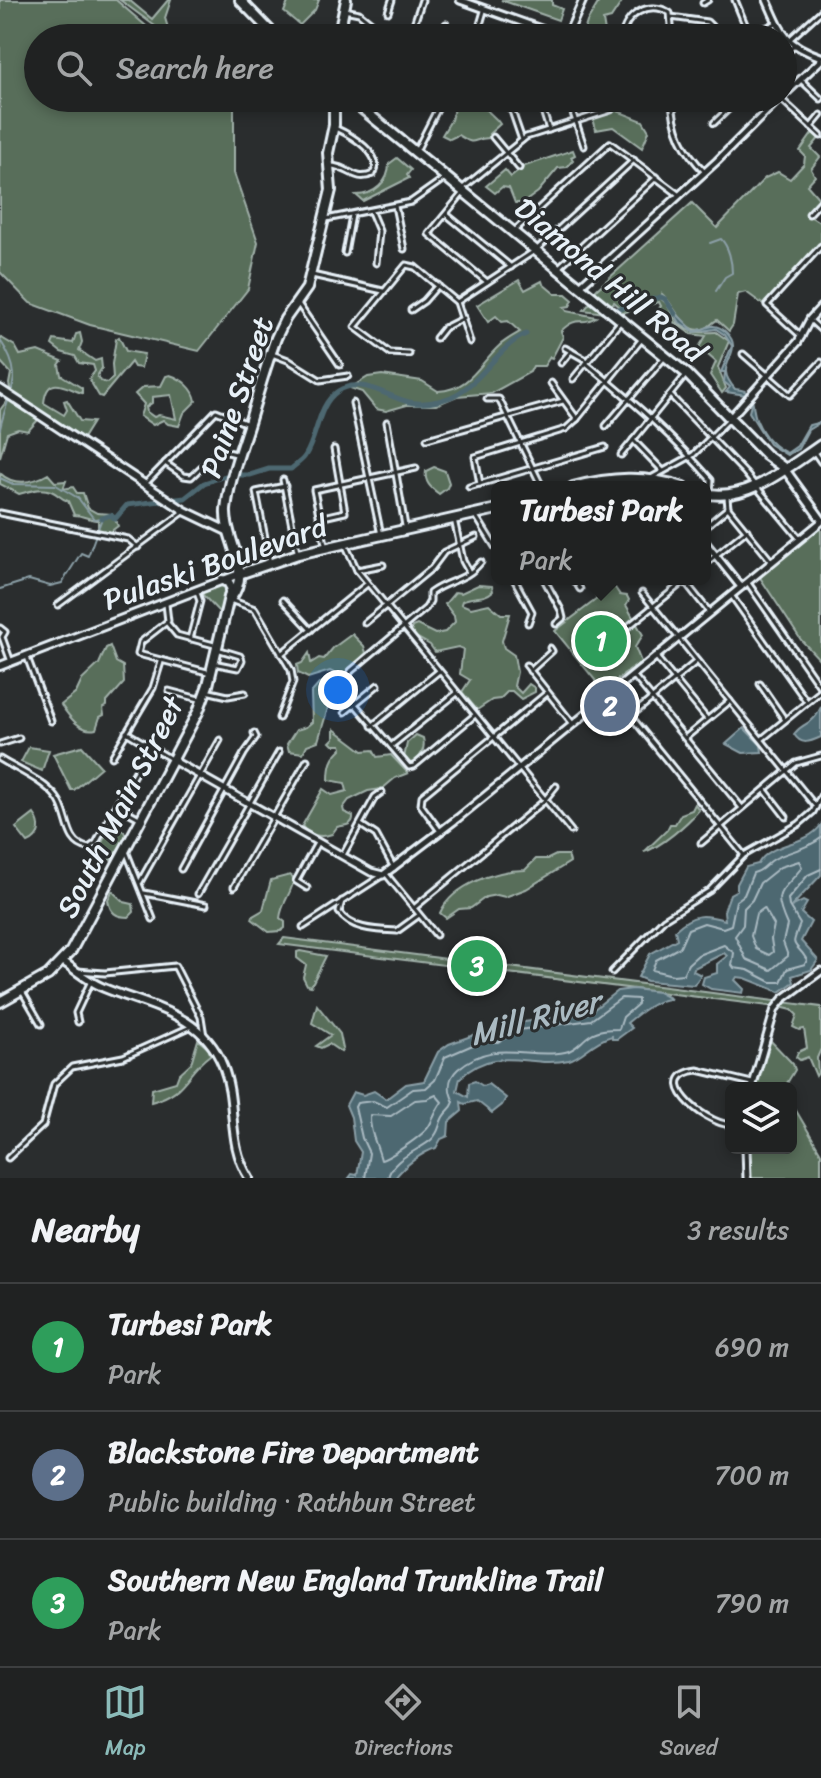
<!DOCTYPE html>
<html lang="en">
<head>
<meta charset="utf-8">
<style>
  body { margin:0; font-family:Sriracha,sans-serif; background:#2d2f2f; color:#f1f3f6 }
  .controls { position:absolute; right:24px; bottom:24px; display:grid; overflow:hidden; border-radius:12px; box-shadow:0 4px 12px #0003 }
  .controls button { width:72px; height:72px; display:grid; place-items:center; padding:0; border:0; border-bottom:2px solid #3d3f40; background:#202222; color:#f1f3f6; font:40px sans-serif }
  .you { position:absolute; left:338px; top:690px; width:28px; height:28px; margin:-20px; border:6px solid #fff; border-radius:50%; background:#1a73e8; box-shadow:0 0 0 12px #1a73e833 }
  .badge { display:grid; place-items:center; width:52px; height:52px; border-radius:50%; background:#8bbbb9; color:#fff; font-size:26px; font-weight:700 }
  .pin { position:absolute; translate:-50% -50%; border:4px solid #fff; box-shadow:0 2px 8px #0006 }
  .popup { position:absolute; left:491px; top:481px; width:220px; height:104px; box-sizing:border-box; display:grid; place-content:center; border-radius:12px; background:#202222; filter:drop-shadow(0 2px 6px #0005); font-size:26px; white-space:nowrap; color:#a2a4a5 }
  .popup b { font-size:30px; color:#f1f3f6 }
  .popup::after { content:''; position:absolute; left:50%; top:100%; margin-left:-16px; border:16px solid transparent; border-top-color:#202222 }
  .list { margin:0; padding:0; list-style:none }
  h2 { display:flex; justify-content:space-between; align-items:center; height:104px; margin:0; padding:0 32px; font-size:34px }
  h2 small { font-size:26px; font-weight:400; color:#a2a4a5 }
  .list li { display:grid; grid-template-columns:52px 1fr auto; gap:24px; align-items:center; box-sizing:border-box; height:128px; padding:0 32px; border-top:2px solid #3d3f40 }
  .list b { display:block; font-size:30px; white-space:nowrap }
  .list p { margin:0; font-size:26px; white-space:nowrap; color:#a2a4a5 }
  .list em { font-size:26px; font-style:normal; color:#a2a4a5 }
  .icon { flex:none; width:44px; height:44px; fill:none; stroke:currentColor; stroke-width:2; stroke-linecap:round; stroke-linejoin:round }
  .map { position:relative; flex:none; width:821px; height:1178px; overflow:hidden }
  .search { position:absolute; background:#202222; box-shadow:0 4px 12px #0003; left:24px; right:24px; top:24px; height:88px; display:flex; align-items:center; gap:20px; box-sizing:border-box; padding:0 28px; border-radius:44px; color:#a2a4a5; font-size:30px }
  .sheet { height:488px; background:#202222 }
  nav { display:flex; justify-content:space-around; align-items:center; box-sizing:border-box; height:112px; border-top:2px solid #3d3f40; background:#202222; font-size:22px; color:#a2a4a5 }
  nav a { display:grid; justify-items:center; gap:4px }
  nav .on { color:#8bbbb9 }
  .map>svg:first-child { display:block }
  .green { fill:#596e5a; stroke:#a0b0a9; stroke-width:2; fill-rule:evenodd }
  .water { fill:#4d6871; stroke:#8b9fa7; stroke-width:2 }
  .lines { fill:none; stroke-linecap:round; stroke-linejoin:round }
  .shore { stroke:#aabac2; stroke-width:2 }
  .stream { stroke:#8b9fa7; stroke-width:2 }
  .river { stroke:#4d6871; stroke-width:5 }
  .minor-casing { stroke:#e8f1f8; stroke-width:9 }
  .tertiary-casing { stroke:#e8f1f8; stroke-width:11 }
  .secondary-casing { stroke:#e8f1f8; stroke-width:12 }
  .primary-casing { stroke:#e8f1f8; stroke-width:14 }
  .minor { stroke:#2a2d2e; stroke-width:3 }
  .tertiary { stroke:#2a2d2e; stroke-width:5 }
  .secondary { stroke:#2a2d2e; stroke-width:6 }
  .primary { stroke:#2a2d2e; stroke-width:8 }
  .labels { text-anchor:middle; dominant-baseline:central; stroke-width:6; stroke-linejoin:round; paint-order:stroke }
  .street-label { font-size:30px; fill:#e8f1f8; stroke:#2a2d2e }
  .water-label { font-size:32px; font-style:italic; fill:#aabac2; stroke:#2a2d2e }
</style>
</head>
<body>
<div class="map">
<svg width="821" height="1178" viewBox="0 0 821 1178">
  <rect width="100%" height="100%" fill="#2a2d2e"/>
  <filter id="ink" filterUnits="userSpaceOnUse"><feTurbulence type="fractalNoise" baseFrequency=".0125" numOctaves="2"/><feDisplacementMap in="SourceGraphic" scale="16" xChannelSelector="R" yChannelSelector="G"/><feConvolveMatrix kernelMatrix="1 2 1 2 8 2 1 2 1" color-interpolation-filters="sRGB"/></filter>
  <g filter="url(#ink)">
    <g class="green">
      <polygon points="0,0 116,0 160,38 38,38 38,98 229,98 234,103 234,173 258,242 248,289 199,351 90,325 30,303 0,272"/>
      <polygon points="120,0 129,0 152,19 168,0 171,0 165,18 171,38"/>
      <polygon points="289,0 319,0 315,10 300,25 284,12"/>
      <polygon points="501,0 552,0 552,5 562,9 558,20"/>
      <polygon points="600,0 623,0 611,18 603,20 606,38 582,38 587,22"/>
      <path d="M457,98H474L497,120L500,124L489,134V138C470,139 477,147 458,135L450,139L442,135L451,120Z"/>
      <polygon points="570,98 599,98 607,101 612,109 643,121 649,131 642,148 613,127 596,130 593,118 588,115 583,102 571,102"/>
      <path d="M814,131L820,137L811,148L820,157L811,169L815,176L807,185L821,201L808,215L821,223V245L765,306L746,292L738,294L733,325L729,331L717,320C713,322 710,326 706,328C685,338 674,303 662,294L661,299C668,303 668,307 672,314C682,334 698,333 716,332L729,341L718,367L726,388L722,393L710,375L716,362L699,347L706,336L691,334L665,316H659L655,313L661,306L659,302L619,314L615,312L621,308L614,302L604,313L584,310L592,301V295L597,289L692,203L717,228L765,178L778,172L790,179L804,164L805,156L800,151Z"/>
      <polygon points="573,150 575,155 571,157 573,160 567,167 558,168 538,192 523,203 515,203 509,188 502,187 495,193 486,186 505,170 511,177 525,166"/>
      <path d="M397,158L411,170L407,175L409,178L363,201L356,195C374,195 389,182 389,164Z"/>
      <path d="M519,280L525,290L542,281L543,284L555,294H566L573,300L570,306L564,307L567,311L596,317C581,327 578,314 561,331L563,337L552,358L550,357L544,366H533L530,372L492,393L457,396L436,405H407L386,411L376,409L362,392L350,388L368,377L382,375L422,381L438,391C470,390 479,364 499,346C504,341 513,336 520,332L508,321L502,322L496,316L488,322L477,305Z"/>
      <polygon points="80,333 82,342 79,350 95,361 101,359 102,368 97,376 100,381 107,383 113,378 112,364 116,339 119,337 126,351 144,354 141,368 134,367 131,362 102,397 99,396 89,379 95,371 93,365 79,363 75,356 61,352 52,345 54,340 73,343 76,334"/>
      <path d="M0,337L15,346L20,355L38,351L62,361L59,365L61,375L82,388V393C66,388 47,373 44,403L64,415L67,410L64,401L67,400L80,421L93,422L83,438L11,392L9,384L11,373L0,361Z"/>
      <path d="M170,375C182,379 194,388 196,401L184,413L179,426L168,424L163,420L153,425L140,416L144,404L135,394L143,387L161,386L166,376ZM171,395L176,419L159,415L154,417L147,412L146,407L152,403V397Z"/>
      <polygon points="9,398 37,416 37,421 28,431 18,429 7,433 0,457 0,410"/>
      <path d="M434,467L445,471L449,483L447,488L439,494C431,488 424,482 426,471Z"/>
      <path d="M0,473C13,486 33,483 48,474L55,482L66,481L63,489L73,487L77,493H83L88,508L97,513L112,514L118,526L110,532L98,530V520C89,520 83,515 74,515L68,501C60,499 59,494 51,491C39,487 31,491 19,494L0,484Z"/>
      <polygon points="818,528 821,528 821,661 801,640 759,576"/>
      <polygon points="596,579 609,579 620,595 627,596 629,600 626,605 643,635 635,647 641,662 603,690 555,631 597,599 592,585"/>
      <polygon points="225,584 229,588 221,614 200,592"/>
      <path d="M478,585L492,586L493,591C483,600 474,595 462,601L461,604L471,608L489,604L501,614H510L502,641L504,648L514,655L517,672L514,686L521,693L529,684L535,688V692L521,699L512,691H508L500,699L492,700L477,710L462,692L470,680L460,674L463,649L458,647L435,652L430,645L416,637L411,631L412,627L417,625L435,634L445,632L455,622L454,616L445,604L455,592L461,593Z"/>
      <polygon points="352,634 364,646 366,653 346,672 338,675 318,741 307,745 303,753 289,751 287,744 296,730 306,727 312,722 311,693 319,684 336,674 330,671 308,678 298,673 297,665 302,663 309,653 311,663 319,658 324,659 333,648"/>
      <path d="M110,646L116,662L123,666L124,683L107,702V706L103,708L104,715L100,717L96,729C80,733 68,715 61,705L76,693L82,680L99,664L106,648Z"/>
      <path d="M334,729L363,751L373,750L377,757L391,755L408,773L395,778L382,789L368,791L349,800L343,808L344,812L353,816C354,826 344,825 337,827L332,834C321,838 309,836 302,826L323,789L332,795L347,791L345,783L329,780C329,765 331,758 342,748L341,745H333L330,742L334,738Z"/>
      <path d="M416,735L423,738C426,749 420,758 412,765L404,758L407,743Z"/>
      <polygon points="82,746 101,767 74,790 71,790 53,754"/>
      <polygon points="29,747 49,750 42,771 21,762"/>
      <path d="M695,804L699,810C687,824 661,847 644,852L667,830L670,824H675L681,814L692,810Z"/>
      <path d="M34,814C42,824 41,838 28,843L16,828Z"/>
      <polygon points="114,829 124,831 126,837 111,860 100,854 99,848 108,831"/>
      <path d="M556,855H568L570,862L526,889L505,897L497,895L486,897L471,908L459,909L446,918L440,913C453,884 497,870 525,870L536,859H548Z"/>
      <path d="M290,875L294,878C293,892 282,901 280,918L285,922V928L281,931L269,932L252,919L253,916L263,910L271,880Z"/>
      <path d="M112,891L124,902L133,904L134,912L129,917C116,917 110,913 108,900Z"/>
      <polygon points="284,938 821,1007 821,1049 817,1058 818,1073 816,1076 808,1057 800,1060 796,1057 798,1052 807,1048 804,1029 799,1030 793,1027 797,1015 792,1010 784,1008 279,944"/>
      <polygon points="300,951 326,956 311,986 307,985 303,977 306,965 297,958 297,952"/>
      <polygon points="317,1005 340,1034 343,1049 341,1052 329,1044 321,1048 316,1046 331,1035 312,1023"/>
      <polygon points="768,1038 793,1064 795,1070 784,1088 754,1088"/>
      <path d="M198,1040L209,1049L210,1055C184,1074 188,1092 151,1102L152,1089L176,1082L179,1074L191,1063Z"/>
      <polygon points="791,1102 821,1153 821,1178 749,1178 751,1165 749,1148 791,1148"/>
    </g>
    <g class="water">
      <path d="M671,308L694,331C700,331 706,327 712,326C721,325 734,337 733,347C731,364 717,368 735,389C760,391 749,405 757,421C763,435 773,447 787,453L797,446L809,425L821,422L808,430L798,449L787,455L769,444L749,412L752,400L746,395L726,392L730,387L724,382L725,372H721L732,346L725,335L716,329L694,332L680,323Z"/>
      <path d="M821,707V737C810,742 801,746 794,734C805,720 812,727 821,707Z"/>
      <polygon points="744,728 761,745 762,752 743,753 726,744"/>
      <path d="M821,825V875L791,907L803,901L807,903L801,913L811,922L801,941L818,960L811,970L792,976L794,982L780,992L745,978L737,977L735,980L744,989L743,993L711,989L702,984L704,977L717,973V964L727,956L724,953L694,968L693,971L701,975L694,985L647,981L638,977L650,954L677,939L675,930C693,913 703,914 725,920L724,911L730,894L737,890V884L746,867L758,864C770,841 806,847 821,825Z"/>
      <path d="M633,989L658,992L671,999C656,999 639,1013 627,1023L632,1028L617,1039H612V1036C592,1041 584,1056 569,1060C528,1069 498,1043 460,1078L457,1091L468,1097L469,1083L475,1081L483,1086L488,1084L506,1098L502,1105L492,1113L477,1101L465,1104L461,1102L462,1111L449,1122L448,1136L441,1139L436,1148C422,1152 403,1167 395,1178H349L352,1174L357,1175L361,1152L354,1141L351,1117L346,1105L353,1092L363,1095L374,1091L386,1099L406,1084L424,1081L438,1052L449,1044L482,1032L495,1034L517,1023L589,1013L617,991Z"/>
    </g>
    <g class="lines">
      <g class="shore">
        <path d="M821,838C808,849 788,851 774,859C765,864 764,871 753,873L744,895L736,901L731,925L723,928L704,923L688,929L680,947L656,960L652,970L673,975L683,974L688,964L698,955L724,945L734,953L732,965L734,968L748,970L771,982H781L787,969L805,964L807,960C795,939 789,952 800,924L789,906L788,899L808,875L821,869"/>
        <path d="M799,861L802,867C781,895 771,889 787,925L783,942L788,956L771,970L746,959L735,936L743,925L744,908L752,900L760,883L780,867Z"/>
        <polygon points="764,908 774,925 771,939 773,952 769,955 756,949 751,936 756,914"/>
        <path d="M436,1095L442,1102C436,1110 434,1118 429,1126C424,1135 389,1158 381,1160C377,1144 369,1131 370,1115L391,1116L415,1100L427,1099Z"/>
        <path d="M365,1178L369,1153L362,1138L355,1107L357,1103L373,1101L387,1107L413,1089L426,1088L435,1080L445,1057L482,1041L498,1042L519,1030L591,1020L621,998L638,999V1004L623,1017L619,1029C610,1029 599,1029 590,1035C581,1041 576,1050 565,1052C526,1060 496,1037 458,1069C447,1079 448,1090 454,1102C452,1109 447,1110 443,1117C438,1126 440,1132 431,1140C418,1151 391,1159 388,1178"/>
      </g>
      <g class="stream">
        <path d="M710,243L721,239C729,247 732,262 732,273L725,277L716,291"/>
        <path d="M0,340C27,380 8,389 0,429"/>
        <polyline points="0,478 13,484 56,485 78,498 94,519 102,518 88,556 81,553 62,583 50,586 29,580 0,589"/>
      </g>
      <g class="river">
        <polyline points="615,310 661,297 665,299 675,314"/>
        <path d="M102,518L111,515L115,519L127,505L185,498L204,483L228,475H250L269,469H291C295,465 302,461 305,456C318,436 317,405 338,391C361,376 387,397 409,402C421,405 439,402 451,397C482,383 496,348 526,334"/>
      </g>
      <defs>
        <g id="minor">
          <polyline points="735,0 749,34"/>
          <polyline points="703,3 708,0"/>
          <polyline points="344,10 359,13 380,30"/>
          <polyline points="388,12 392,0"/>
          <polyline points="671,17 707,22 723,38"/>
          <polyline points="315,33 321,38"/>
          <polyline points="411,33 422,0"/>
          <polyline points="513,36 517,38"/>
          <polyline points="443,38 446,24"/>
          <polyline points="476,38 484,11"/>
          <path d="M622,38C625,14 649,0 670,13L672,38"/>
          <polyline points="742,38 777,23"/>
          <polyline points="788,41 821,11"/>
          <polyline points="783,57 794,46"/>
          <polyline points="801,80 821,99"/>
          <polyline points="499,98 512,111 522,140"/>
          <polyline points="539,98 549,130"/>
          <polyline points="568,98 584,146"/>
          <path d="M672,98C673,129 683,150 705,172"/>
          <polyline points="780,98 821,136"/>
          <polyline points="368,113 379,98"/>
          <polyline points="714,123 740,98"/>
          <polyline points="811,127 821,115"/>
          <polyline points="493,137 519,168"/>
          <polyline points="416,151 443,98"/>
          <path d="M329,166C348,165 354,183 373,174C385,155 351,135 335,128"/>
          <polyline points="463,188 526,137 611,110 617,98"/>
          <polyline points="462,194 429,234 487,282"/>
          <polyline points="395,206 404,249"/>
          <polyline points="371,212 379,231 376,263"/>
          <polyline points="446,214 511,267"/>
          <polyline points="809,214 821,201"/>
          <polyline points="326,219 411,202 445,178"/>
          <polyline points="513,232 610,143 678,194"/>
          <polyline points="345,253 352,215"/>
          <polyline points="559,267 657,177"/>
          <polyline points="312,275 383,291"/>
          <polyline points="457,302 536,250 634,160"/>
          <polyline points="299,305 340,365"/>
          <polyline points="411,310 424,301 438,285"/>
          <polyline points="810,320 821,330"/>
          <polyline points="802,337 767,305 821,246"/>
          <polyline points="436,338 444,328 464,318"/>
          <polyline points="565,348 588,361"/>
          <polyline points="272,354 288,360 320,380 348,376"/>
          <polyline points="409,354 390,353 355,327 406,265 415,267 457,302 470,342"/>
          <polyline points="743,354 790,395 821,362"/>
          <polyline points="561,363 571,351"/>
          <path d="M586,363C631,400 673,436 711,480L710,492"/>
          <polyline points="573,379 619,323"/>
          <polyline points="551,383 577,419"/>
          <polyline points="670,395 745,473 800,539"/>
          <polyline points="487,399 499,399 542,487"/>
          <polyline points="353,403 381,535"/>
          <polyline points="387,422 405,526"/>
          <polyline points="606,426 663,359"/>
          <polyline points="427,439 563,401"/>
          <polyline points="633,440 663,471"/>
          <polyline points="814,452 821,462"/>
          <polyline points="621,455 686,375"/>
          <polyline points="165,463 184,476 191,477 219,450 236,454"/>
          <polyline points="651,478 693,455 730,418"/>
          <polyline points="283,480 297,551"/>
          <polyline points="146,483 216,411 245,423"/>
          <polyline points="480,484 475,457 566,429 577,419 641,340"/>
          <polyline points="469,487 605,447"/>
          <polyline points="727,497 728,508 772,562"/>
          <polyline points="0,513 128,539 138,547"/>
          <polyline points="476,516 497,550"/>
          <polyline points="319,518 345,512 334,449"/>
          <polyline points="454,519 463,561 469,572"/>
          <polyline points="705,527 728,508"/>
          <polyline points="325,544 314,490 416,468"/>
          <polyline points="346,546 357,570 571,831"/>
          <polyline points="270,563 256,492 285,486"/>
          <polyline points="705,564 747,530"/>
          <polyline points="357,570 383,565"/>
          <polyline points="514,579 532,612 528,623"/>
          <polyline points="544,579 561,610 563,618 556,624"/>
          <polyline points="574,579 580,589"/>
          <polyline points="683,579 710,613"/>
          <polyline points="748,583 821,688"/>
          <polyline points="642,593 816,807"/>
          <polyline points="731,595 807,702"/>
          <polyline points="230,600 255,609 291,670 293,682 279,718"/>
          <polyline points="283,600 311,630"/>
          <polyline points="166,604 168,621 141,642 138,654 207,672"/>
          <polyline points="58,605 185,511"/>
          <polyline points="167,623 177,635 214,645"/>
          <polyline points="365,623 432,568 444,552 476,537"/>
          <polyline points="629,626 687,579"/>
          <polyline points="0,628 5,632 2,637 11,662"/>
          <polyline points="190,639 200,601 196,590"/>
          <polyline points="281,654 367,584"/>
          <polyline points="27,657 51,721"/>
          <polyline points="656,657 707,719"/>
          <polyline points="213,663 238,668 242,660 240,656 217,649"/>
          <polyline points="526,665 573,724"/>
          <polyline points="530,671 552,651 550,648"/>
          <polyline points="633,675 742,808"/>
          <polyline points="760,684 785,720"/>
          <polyline points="169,691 199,699"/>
          <polyline points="206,691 228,696 245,693"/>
          <polyline points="612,693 743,854"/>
          <polyline points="345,712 378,685"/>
          <path d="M475,715L414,766L409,767L348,696L343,685L351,671L426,608L430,601V593C449,579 465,582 481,562"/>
          <polyline points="372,726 439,671"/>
          <polyline points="613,731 697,661"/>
          <polyline points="126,732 171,759"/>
          <polyline points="685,738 730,701"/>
          <polyline points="762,739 821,691"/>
          <polyline points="0,744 19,738"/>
          <polyline points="391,746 457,693"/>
          <polyline points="112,757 153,688 161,662"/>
          <path d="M0,759C18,770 44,781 57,798C70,814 64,844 89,848L96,843L116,805L141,819"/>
          <polyline points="765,790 786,817"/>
          <polyline points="116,805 150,747"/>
          <polyline points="361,825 376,835 394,868"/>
          <polyline points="440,831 421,805 422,796 547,693"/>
          <polyline points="701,843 796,763 821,756"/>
          <polyline points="126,851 153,919"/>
          <polyline points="343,855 375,797 382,792"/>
          <polyline points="181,869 244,754 256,737 254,733"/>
          <polyline points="386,874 436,935"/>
          <polyline points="140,882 220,740"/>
          <polyline points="234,887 307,760"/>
          <polyline points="307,888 296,881 317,843"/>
          <polyline points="144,893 206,905"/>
          <polyline points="198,894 279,752"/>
          <path d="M342,901L339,912C351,930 377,930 397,931L419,915"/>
          <polyline points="414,908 543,802 556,786"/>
          <polyline points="303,927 383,875"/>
          <polyline points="77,971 105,973 175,966 201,1017 204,1036"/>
          <polyline points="612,972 664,919 709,891 744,855 799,824 813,812 821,796"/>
          <polyline points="23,993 41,1024"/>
          <polyline points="78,1022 76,1013 91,981"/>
          <path d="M731,1125C702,1123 650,1076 698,1070L752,1083"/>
          <polyline points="8,1158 43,1125 54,1084 72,1067 123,1057 190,1027"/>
        </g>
        <g id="tertiary">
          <polyline points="460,0 566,38 583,0"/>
          <path d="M767,0C782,34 784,44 821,57"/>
          <polyline points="783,96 821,60"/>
          <polyline points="580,286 717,161 780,98"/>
          <polyline points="730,418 798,342 810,319 821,307"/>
          <polyline points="705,542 741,587"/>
          <polyline points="174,761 371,872 383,875 458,818 821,522"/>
          <polyline points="752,1088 775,1009 783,999 821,971"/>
          <polyline points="746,1148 747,1178"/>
        </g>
        <g id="secondary">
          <polyline points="0,389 185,511 227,531"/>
          <polyline points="784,468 821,519"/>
          <polyline points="0,666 239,574"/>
          <path d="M63,961C76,971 89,982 104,988C150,1007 202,1013 223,1066C238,1104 226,1142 249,1178"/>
        </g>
        <g id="primary">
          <polyline points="240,0 277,38"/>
          <polyline points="338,38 346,0"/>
          <polyline points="349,98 687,374 766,455 784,468"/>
          <path d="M573,487C611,477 645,475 683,487"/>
          <path d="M705,493C746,503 787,468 821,445"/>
          <polyline points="239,574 298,554 497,509"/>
          <polyline points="222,580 228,582 232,589"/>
          <path d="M231,598C253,570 224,539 226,510C229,479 241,449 250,420C258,393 266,365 276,338L285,319L307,288L331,190L328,153L334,125V98"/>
          <polyline points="0,1002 48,975 71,951 198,712 208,685 230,593"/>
        </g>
      </defs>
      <use href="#minor" class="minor-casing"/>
      <use href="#tertiary" class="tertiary-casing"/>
      <use href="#secondary" class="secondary-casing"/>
      <use href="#primary" class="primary-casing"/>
      <use href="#minor" class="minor"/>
      <use href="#tertiary" class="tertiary"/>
      <use href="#secondary" class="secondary"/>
      <use href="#primary" class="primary"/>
    </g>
  </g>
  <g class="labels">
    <g class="street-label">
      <text transform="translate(610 280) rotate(40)">Diamond Hill Road</text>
      <text transform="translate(237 397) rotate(-71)">Paine Street</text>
      <text transform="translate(215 563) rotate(-19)">Pulaski Boulevard</text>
      <text transform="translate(120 807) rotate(-63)">South Main Street</text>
    </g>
    <g class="water-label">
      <text transform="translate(535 1018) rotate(-15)">Mill River</text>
    </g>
  </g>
</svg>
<div class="controls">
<button><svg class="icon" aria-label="layers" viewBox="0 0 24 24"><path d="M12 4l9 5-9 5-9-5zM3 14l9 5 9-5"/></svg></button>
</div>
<div class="you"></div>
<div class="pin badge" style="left:601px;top:641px;background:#2e9e5b">1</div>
<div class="popup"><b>Turbesi Park</b>Park</div>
<div class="pin badge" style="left:610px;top:706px;background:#5c6f8a">2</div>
<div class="pin badge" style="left:477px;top:966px;background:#2e9e5b">3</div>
<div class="search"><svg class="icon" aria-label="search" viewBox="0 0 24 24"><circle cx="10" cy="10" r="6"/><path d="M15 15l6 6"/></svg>Search here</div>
</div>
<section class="sheet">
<h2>Nearby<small>3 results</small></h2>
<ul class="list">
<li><span class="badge" style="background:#2e9e5b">1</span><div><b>Turbesi Park</b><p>Park</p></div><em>690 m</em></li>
<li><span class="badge" style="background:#5c6f8a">2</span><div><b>Blackstone Fire Department</b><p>Public building · Rathbun Street</p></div><em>700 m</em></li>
<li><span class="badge" style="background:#2e9e5b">3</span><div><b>Southern New England Trunkline Trail</b><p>Park</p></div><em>790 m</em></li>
</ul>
</section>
<nav>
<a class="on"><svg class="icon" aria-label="map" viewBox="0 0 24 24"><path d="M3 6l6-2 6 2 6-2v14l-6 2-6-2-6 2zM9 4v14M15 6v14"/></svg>Map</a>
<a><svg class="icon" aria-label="directions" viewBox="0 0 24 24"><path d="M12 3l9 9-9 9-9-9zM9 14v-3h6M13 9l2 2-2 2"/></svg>Directions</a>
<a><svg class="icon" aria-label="saved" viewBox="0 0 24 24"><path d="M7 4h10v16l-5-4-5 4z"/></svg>Saved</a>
</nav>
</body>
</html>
